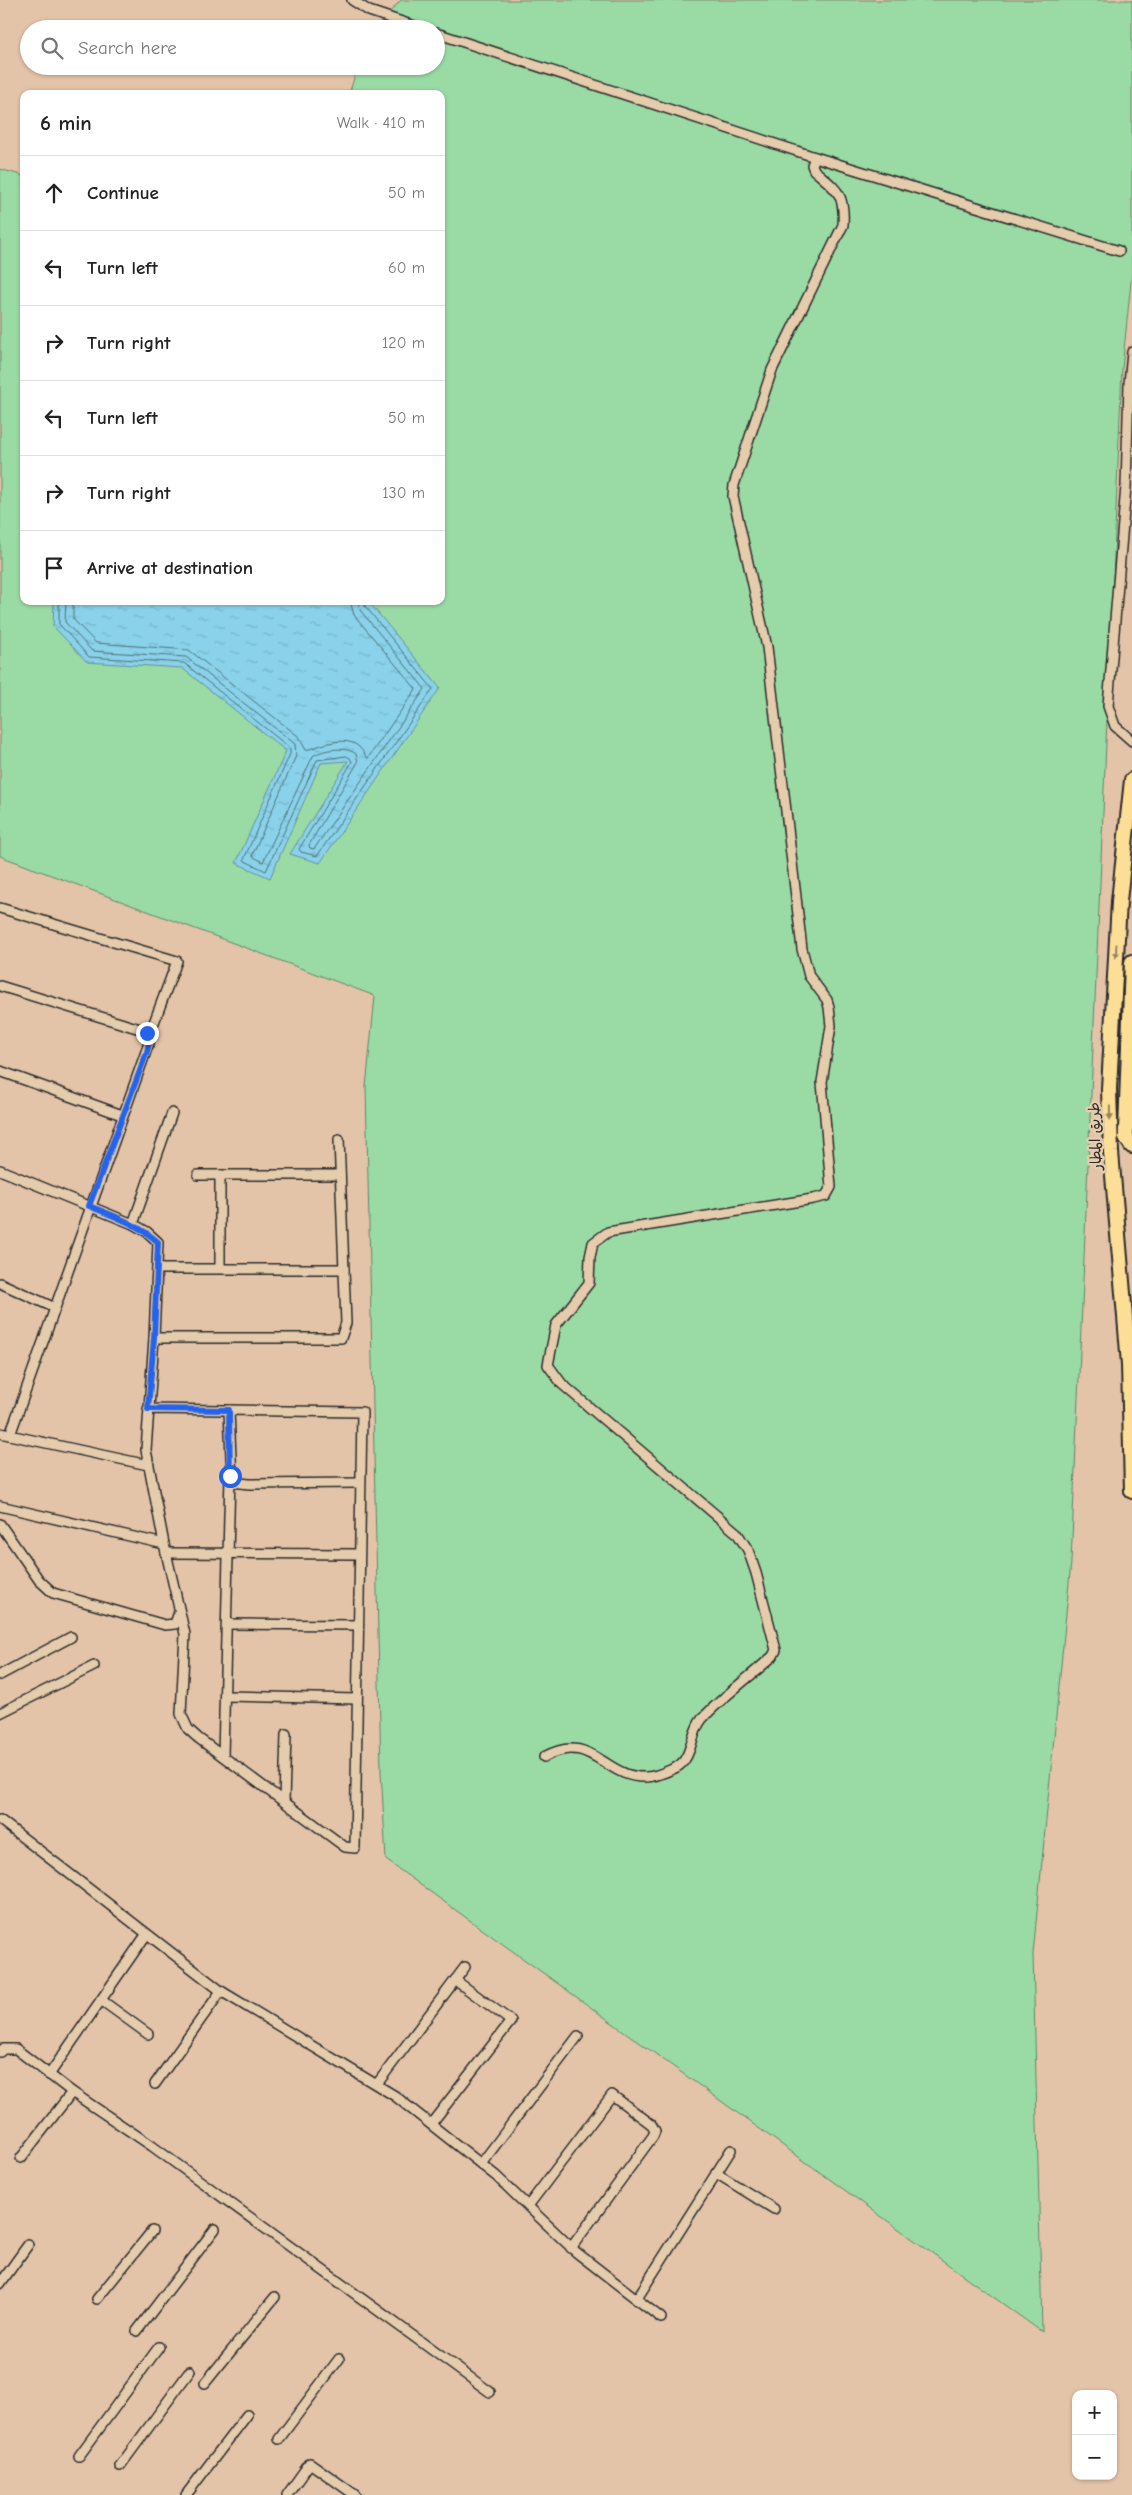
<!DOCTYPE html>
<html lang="en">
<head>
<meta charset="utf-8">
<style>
  body { margin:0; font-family:"Comic Neue","Playpen Sans Arabic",sans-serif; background:#f2f2f2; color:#222 }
  .controls { position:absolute; right:15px; bottom:15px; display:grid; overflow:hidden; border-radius:10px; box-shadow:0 1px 4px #0004 }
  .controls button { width:45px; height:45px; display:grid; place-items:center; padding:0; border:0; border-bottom:1px solid #e0e0e0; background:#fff; color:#222; font:25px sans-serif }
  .stop { position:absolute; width:15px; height:15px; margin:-11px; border:4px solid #2563eb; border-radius:50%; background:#fff }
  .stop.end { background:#2563eb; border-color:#fff; box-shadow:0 1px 5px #0008 }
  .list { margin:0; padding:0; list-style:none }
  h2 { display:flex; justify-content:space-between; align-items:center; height:65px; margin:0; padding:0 20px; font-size:21px }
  h2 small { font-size:16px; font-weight:400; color:#767676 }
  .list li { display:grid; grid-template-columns:32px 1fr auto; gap:15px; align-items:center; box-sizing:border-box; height:75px; padding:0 20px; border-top:1px solid #e0e0e0 }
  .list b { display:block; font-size:19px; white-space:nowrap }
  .list em { font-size:16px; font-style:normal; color:#767676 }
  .icon { flex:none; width:28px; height:28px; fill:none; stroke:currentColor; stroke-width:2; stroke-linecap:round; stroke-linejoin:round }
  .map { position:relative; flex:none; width:1132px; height:2495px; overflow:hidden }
  .search { position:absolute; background:#fff; box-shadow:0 1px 4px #0004; left:20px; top:20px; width:425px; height:55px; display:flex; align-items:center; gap:12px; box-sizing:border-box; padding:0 18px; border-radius:28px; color:#767676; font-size:19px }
  .panel { position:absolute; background:#fff; box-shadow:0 1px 4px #0004; left:20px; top:90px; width:425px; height:515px; border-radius:10px }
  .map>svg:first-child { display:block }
  .grass { fill:#9adba5; stroke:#628368 }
  .water { fill:url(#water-ripples); stroke:#638f9e }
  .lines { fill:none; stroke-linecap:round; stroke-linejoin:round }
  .shore { stroke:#516e77; stroke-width:1 }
  .minor-casing { stroke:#2b2b2b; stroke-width:12 }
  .trunk-casing { stroke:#2b2b2b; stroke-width:18 }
  .minor { stroke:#e5ccad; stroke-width:9 }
  .trunk { stroke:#fcde96; stroke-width:14 }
  .oneway { fill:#948460 }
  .route { stroke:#2563eb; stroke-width:6 }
  .labels { text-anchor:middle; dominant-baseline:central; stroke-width:5; stroke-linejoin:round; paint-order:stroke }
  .street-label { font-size:15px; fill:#2b2b2b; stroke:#e5ccad }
</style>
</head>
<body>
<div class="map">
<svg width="1132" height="2495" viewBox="0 0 1132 2495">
  <defs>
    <pattern id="water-ripples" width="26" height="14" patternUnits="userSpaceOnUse" patternTransform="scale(1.25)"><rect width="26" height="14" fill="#89d2ea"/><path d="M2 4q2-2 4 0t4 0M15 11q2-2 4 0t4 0" fill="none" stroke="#76b4c9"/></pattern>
  </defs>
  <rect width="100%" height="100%" fill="#e4c4a9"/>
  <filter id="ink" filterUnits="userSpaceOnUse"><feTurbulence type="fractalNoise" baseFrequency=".02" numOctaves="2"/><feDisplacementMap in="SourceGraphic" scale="10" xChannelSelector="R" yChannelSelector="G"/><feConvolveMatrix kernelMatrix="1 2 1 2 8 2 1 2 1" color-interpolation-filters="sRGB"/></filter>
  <g filter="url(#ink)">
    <polygon class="grass" points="401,0 1132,0 1132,272 1122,369 1071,1562 1033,1954 1042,2332 386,1860 381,1771 366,1087 375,996 0,856 0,169 24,176 24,601 441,601 441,94 349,94 358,66 436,66 436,29 374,29"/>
    <polygon class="water" points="54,601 368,601 440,688 320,863 290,854 348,761 321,763 270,878 236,863 286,751 182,668 87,662 53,626"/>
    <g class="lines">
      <g class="shore">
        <polyline points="59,601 59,624 89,657 184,663 290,748 290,754 244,859 245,861 266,871 317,760 346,756 350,758 352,762 299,849 301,852 317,856 433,689 365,606 364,601"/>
        <path d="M66,601L65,622L92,651L186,657L295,744L296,756L252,856L263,862L313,756C322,749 347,746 356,754L358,762L309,845L310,848L314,849L425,689L360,610L358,601"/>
        <path d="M73,601V619L96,643L189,650L298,736L306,750C320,746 344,735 358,746C363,750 364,755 368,758L416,689L354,615L350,601"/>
      </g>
      <defs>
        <g id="minor">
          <polyline points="352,0 369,11 423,29"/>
          <polyline points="436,33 815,157 1119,251"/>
          <polyline points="1132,352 1129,384 1126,486 1108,706 1115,726 1132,741"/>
          <polyline points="0,908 177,961 149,1036"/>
          <polyline points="0,986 140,1029 149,1036 149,1043 10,1435"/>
          <polyline points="0,1071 122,1115"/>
          <polyline points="0,1170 133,1224 147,1232 158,1242 154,1338 146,1450 164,1544 185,1634 181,1714 188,1729 198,1738 345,1847 355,1848 362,1412 148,1409"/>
          <polyline points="198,1175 340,1175"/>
          <polyline points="220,1175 220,1268"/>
          <polyline points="133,1224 172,1113"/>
          <polyline points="157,1269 344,1269"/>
          <polyline points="0,1283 53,1307"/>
          <polyline points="154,1338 341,1338 346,1323 339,1139"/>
          <polyline points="229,1410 232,1482 249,1484 360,1483"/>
          <polyline points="0,1433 148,1465"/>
          <polyline points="0,1506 164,1544"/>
          <polyline points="0,1524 39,1580 53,1593 165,1625 175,1624 179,1612"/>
          <polyline points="166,1553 359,1554"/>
          <polyline points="227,1624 358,1625"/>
          <polyline points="0,1675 71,1637"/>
          <polyline points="225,1696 357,1699"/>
          <polyline points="0,1713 94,1666"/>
          <polyline points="223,1756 230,1476"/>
          <path d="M544,1757C592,1730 604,1779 646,1777C656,1777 666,1772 675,1768C693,1760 690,1733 702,1719C722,1697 751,1676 773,1656L776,1650L756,1573L748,1550L737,1533L562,1384L548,1365L556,1325L589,1283L590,1257L593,1243L608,1232L813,1199L826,1196L831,1187L822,1082L831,1026L829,1007L827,1000L809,976L802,949L767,647L733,496L734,485L772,370L843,225C845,193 837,190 814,170L812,165L815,157"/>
          <polyline points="284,1801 286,1734"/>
          <polyline points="0,1820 221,1991 395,2096 496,2176 576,2252 661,2318"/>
          <polyline points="101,2000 148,2034"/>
          <polyline points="0,2052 3,2049 16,2049 72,2092 152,2146 490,2392"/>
          <polyline points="49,2075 146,1935"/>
          <polyline points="155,2084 221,1991"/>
          <polyline points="377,2084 465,1967"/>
          <polyline points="431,2124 511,2021 455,1980"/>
          <polyline points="21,2158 72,2092"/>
          <polyline points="481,2164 578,2036"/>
          <polyline points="716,2173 774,2209"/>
          <polyline points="528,2206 612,2095 651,2124 655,2131 653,2136 571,2248"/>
          <polyline points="0,2284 28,2245"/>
          <polyline points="97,2299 152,2231"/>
          <polyline points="636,2300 731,2150"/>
          <polyline points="137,2331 215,2229"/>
          <polyline points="205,2383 275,2297"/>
          <polyline points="279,2439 339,2359"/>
          <polyline points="79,2456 159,2347"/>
          <polyline points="120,2466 190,2371"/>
          <polyline points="186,2495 247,2415"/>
          <polyline points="287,2495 310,2463 355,2495"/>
        </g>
        <g id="trunk">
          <polyline points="1132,780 1119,901 1109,1089 1111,1152 1129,1364 1132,1491"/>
          <polyline points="1132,962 1126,1131 1126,1137 1132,1146"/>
        </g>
      </defs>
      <use href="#minor" class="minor-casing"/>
      <use href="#trunk" class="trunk-casing"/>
      <use href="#minor" class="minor"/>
      <use href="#trunk" class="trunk"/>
    </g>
    <defs><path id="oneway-solid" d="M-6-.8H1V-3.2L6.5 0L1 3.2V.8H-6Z" transform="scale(1.25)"/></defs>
    <g class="oneway">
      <use href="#oneway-solid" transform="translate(1116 951) rotate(94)"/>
      <use href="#oneway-solid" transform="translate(1110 1113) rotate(89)"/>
    </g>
  </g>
  <g class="lines" filter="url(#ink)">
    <path class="route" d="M147,1033L149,1043L147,1052L89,1206C114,1216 138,1224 158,1242L154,1338L148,1409L229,1410L230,1476"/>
  </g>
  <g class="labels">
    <g class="street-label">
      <text transform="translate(1095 1136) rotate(-92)">طريق المطار</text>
    </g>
  </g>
</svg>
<div class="controls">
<button>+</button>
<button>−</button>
</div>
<div class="stop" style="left:230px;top:1476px"></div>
<div class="stop end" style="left:147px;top:1033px"></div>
<div class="search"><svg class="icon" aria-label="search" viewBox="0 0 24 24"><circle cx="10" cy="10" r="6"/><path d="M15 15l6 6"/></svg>Search here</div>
<section class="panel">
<h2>6 min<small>Walk · 410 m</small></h2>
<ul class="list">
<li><svg class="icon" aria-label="ahead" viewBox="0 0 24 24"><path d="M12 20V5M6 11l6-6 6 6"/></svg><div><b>Continue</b></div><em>50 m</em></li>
<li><svg class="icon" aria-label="left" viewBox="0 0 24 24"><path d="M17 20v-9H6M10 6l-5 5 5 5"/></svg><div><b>Turn left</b></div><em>60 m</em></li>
<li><svg class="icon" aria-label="right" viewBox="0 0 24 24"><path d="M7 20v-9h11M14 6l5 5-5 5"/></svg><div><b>Turn right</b></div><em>120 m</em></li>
<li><svg class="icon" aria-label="left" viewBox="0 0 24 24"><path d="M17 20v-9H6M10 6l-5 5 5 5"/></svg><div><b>Turn left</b></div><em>50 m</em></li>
<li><svg class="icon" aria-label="right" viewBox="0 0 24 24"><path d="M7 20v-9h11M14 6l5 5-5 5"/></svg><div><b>Turn right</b></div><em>130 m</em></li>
<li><svg class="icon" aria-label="arrive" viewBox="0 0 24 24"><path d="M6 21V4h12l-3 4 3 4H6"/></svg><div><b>Arrive at destination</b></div></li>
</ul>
</section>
</div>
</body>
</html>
